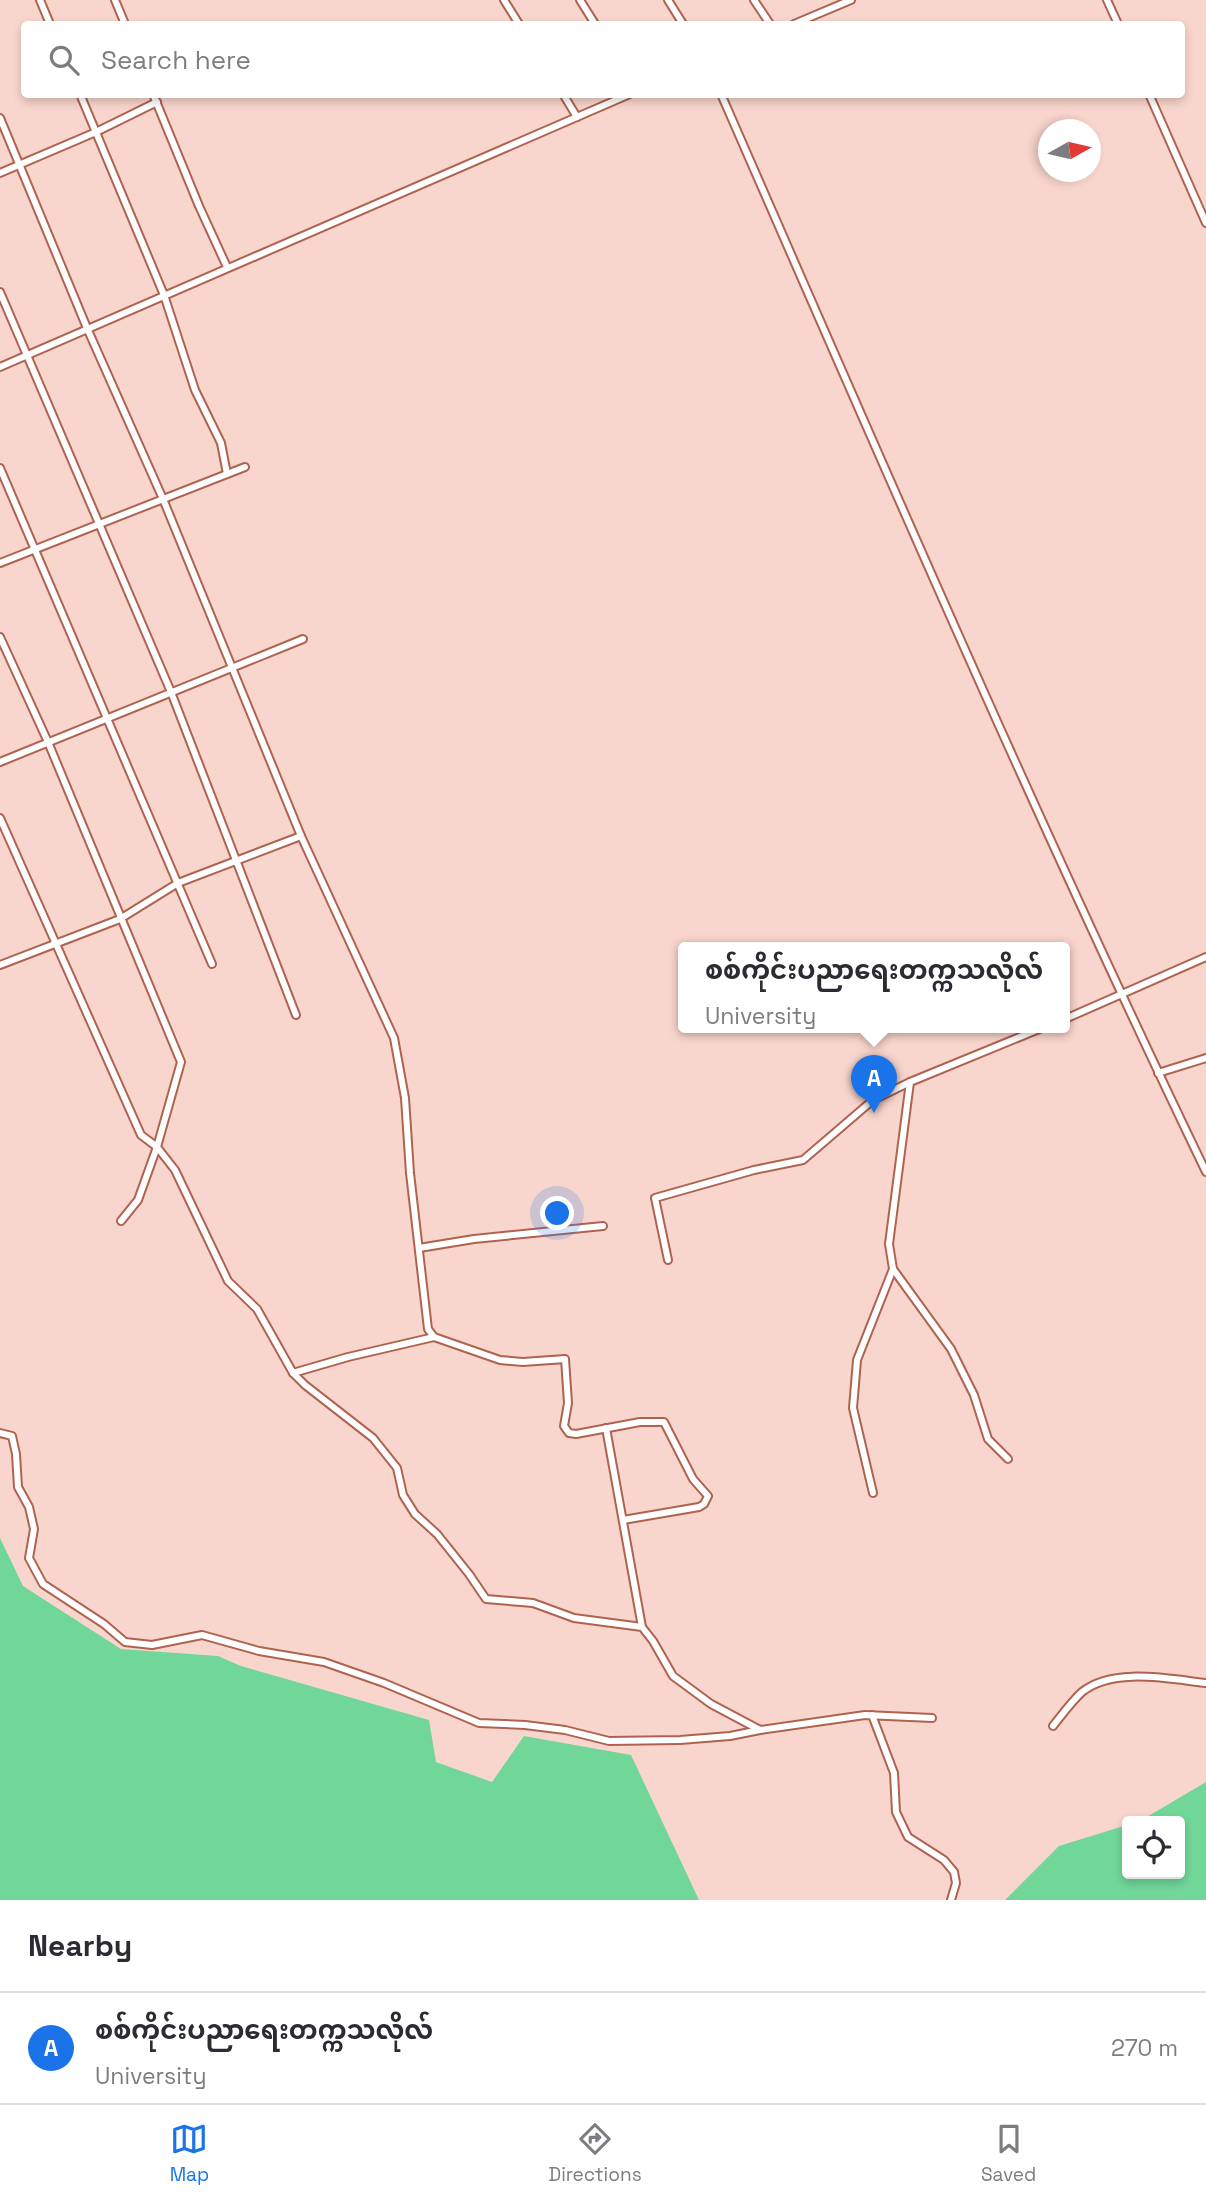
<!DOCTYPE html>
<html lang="en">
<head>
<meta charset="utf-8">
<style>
  body { margin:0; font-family:"Space Grotesk","Noto Sans Myanmar",sans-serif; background:#f2f2f3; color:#2b2b33 }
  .controls { position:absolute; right:21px; bottom:21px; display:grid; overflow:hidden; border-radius:7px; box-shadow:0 4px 10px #0003 }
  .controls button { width:63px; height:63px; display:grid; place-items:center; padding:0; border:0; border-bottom:2px solid #e1e1e2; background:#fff; color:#2b2b33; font:35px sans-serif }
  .compass { position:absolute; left:1038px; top:119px; width:63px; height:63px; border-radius:50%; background:#fff; box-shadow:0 4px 10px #0003; rotate:82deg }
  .you { position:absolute; left:558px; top:1214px; width:24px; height:24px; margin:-18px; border:5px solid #fff; border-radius:50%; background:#1a73e8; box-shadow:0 0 0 10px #1a73e833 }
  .badge { display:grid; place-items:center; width:46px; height:46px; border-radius:50%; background:#1a73e8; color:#fff; font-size:23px; font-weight:700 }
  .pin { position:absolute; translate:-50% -58px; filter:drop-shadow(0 2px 4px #0008) }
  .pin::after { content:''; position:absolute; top:37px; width:24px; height:21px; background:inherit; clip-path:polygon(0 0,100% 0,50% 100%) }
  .popup { position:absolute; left:678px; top:942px; width:392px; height:91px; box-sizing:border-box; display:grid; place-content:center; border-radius:7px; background:#fff; filter:drop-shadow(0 2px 5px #0005); font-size:23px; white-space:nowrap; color:#7c7c81 }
  .popup b { font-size:26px; color:#2b2b33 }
  .popup::after { content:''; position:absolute; left:50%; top:100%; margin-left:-14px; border:14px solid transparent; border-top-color:#fff }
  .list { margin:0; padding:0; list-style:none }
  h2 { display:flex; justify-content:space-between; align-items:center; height:91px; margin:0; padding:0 28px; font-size:30px }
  h2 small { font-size:23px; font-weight:400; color:#7c7c81 }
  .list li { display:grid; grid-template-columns:46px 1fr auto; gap:21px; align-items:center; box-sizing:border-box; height:112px; padding:0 28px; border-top:2px solid #e1e1e2 }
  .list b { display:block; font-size:26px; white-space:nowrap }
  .list p { margin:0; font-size:23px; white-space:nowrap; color:#7c7c81 }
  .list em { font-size:23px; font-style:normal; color:#7c7c81 }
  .icon { flex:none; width:38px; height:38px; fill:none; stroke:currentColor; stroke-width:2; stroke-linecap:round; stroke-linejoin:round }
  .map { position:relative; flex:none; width:1206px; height:1900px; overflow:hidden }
  .search { position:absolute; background:#fff; box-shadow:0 4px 10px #0003; left:21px; right:21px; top:21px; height:77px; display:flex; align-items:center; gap:18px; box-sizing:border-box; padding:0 24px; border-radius:7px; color:#7c7c81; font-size:26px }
  .sheet { height:203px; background:#fff }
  nav { display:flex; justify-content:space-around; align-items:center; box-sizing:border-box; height:98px; border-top:2px solid #e1e1e2; background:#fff; font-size:19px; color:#7c7c81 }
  nav a { display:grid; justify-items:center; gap:4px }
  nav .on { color:#1a73e8 }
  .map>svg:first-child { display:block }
  .green { fill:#71d799 }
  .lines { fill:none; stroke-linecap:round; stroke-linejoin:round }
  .street-casing { stroke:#af634f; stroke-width:10 }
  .street { stroke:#fff; stroke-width:6 }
</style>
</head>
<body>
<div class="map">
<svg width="1206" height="1900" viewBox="0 0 1206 1900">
  <rect width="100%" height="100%" fill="#f9d6cd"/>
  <g class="green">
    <polygon points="0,1538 23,1586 121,1649 218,1656 241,1666 429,1720 436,1762 492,1782 524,1736 631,1755 699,1900 0,1900"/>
    <polygon points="1206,1782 1206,1900 1005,1900 1059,1846 1127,1825 1127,1874 1180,1874 1180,1821 1140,1821"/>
  </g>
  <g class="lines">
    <defs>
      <g id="street">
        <polyline points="40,0 50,24"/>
        <polyline points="115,0 125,24"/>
        <polyline points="504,0 519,24"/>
        <polyline points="580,0 595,24"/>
        <polyline points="668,0 683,24"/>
        <polyline points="754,0 770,24"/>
        <polyline points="1107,0 1118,24"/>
        <polyline points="794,24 851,0"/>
        <polyline points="80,94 164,295 195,390 221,443 227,474"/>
        <polyline points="153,94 199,206 227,267"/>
        <polyline points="563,94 577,117"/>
        <path d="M721,94C879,455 1035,817 1206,1172"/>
        <polyline points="1149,94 1206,223"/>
        <polyline points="0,118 87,328 163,499 301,836 394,1038 405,1098 410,1173 428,1329 434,1337 500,1360 523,1362 565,1359 568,1403 564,1426 569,1433 576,1434 640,1422 664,1422 693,1479 708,1496 704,1504 699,1507 623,1520"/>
        <polyline points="0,173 96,132 157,102"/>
        <polyline points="0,292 171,692 296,1015"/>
        <polyline points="0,367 630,94"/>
        <polyline points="0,468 212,964"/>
        <polyline points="0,563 245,467"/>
        <polyline points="0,637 48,742 181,1062 157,1147 138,1200 121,1221"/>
        <polyline points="0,762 303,639"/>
        <polyline points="0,818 141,1135 157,1147 175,1170 228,1281 257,1309 293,1373 305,1385 373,1438 397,1468 403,1495 415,1514 437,1534 469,1574 486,1599 533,1603 574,1618 642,1627 653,1641 673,1676 711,1704 760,1730 865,1715 932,1718"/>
        <polyline points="0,965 120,919 178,883 301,836"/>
        <polyline points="1065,1019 1206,957"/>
        <polyline points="1158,1073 1206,1058"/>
        <polyline points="910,1082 889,1244 893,1269 951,1349 974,1395 988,1439 1008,1459"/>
        <polyline points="419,1248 474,1239 603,1226"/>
        <polyline points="668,1260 655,1198 754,1170 803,1160 873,1100 910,1082 1044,1027"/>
        <polyline points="293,1373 348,1357 434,1337"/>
        <polyline points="606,1428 642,1627"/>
        <polyline points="0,1433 12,1436 16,1454 18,1487 29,1507 34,1529 29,1558 43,1584 104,1624 125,1642 152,1645 202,1635 259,1651 324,1662 384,1683 479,1723 525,1725 565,1730 609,1741 680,1740 730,1736 760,1730"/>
        <polyline points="873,1493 853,1408 857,1360 893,1269"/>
        <polyline points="872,1715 894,1773 896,1812 908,1837 944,1860 954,1872 956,1883 951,1900"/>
        <path d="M1053,1726C1062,1715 1071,1702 1082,1692C1113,1667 1169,1679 1206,1683"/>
      </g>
    </defs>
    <use href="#street" class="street-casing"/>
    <use href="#street" class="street"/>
  </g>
</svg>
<div class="controls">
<button><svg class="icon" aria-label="locate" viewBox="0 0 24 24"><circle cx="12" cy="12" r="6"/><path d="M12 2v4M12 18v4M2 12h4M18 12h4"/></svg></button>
</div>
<svg class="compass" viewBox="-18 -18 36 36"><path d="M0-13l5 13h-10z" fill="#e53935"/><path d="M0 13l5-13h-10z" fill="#7c7c81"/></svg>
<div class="you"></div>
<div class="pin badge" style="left:874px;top:1113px">A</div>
<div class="popup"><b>စစ်ကိုင်းပညာရေးတက္ကသလိုလ်</b>University</div>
<div class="search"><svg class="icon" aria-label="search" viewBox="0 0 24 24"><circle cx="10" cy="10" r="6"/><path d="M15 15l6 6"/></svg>Search here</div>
</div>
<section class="sheet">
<h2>Nearby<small></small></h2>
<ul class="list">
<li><span class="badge">A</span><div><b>စစ်ကိုင်းပညာရေးတက္ကသလိုလ်</b><p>University</p></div><em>270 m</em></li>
</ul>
</section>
<nav>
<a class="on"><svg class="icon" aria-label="map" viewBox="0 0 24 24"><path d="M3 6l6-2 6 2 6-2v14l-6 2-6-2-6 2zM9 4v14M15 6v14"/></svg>Map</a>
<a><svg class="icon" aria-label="directions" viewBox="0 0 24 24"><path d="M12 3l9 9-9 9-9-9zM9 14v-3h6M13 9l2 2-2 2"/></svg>Directions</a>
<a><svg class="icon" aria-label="saved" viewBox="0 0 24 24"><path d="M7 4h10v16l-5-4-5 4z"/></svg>Saved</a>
</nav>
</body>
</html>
